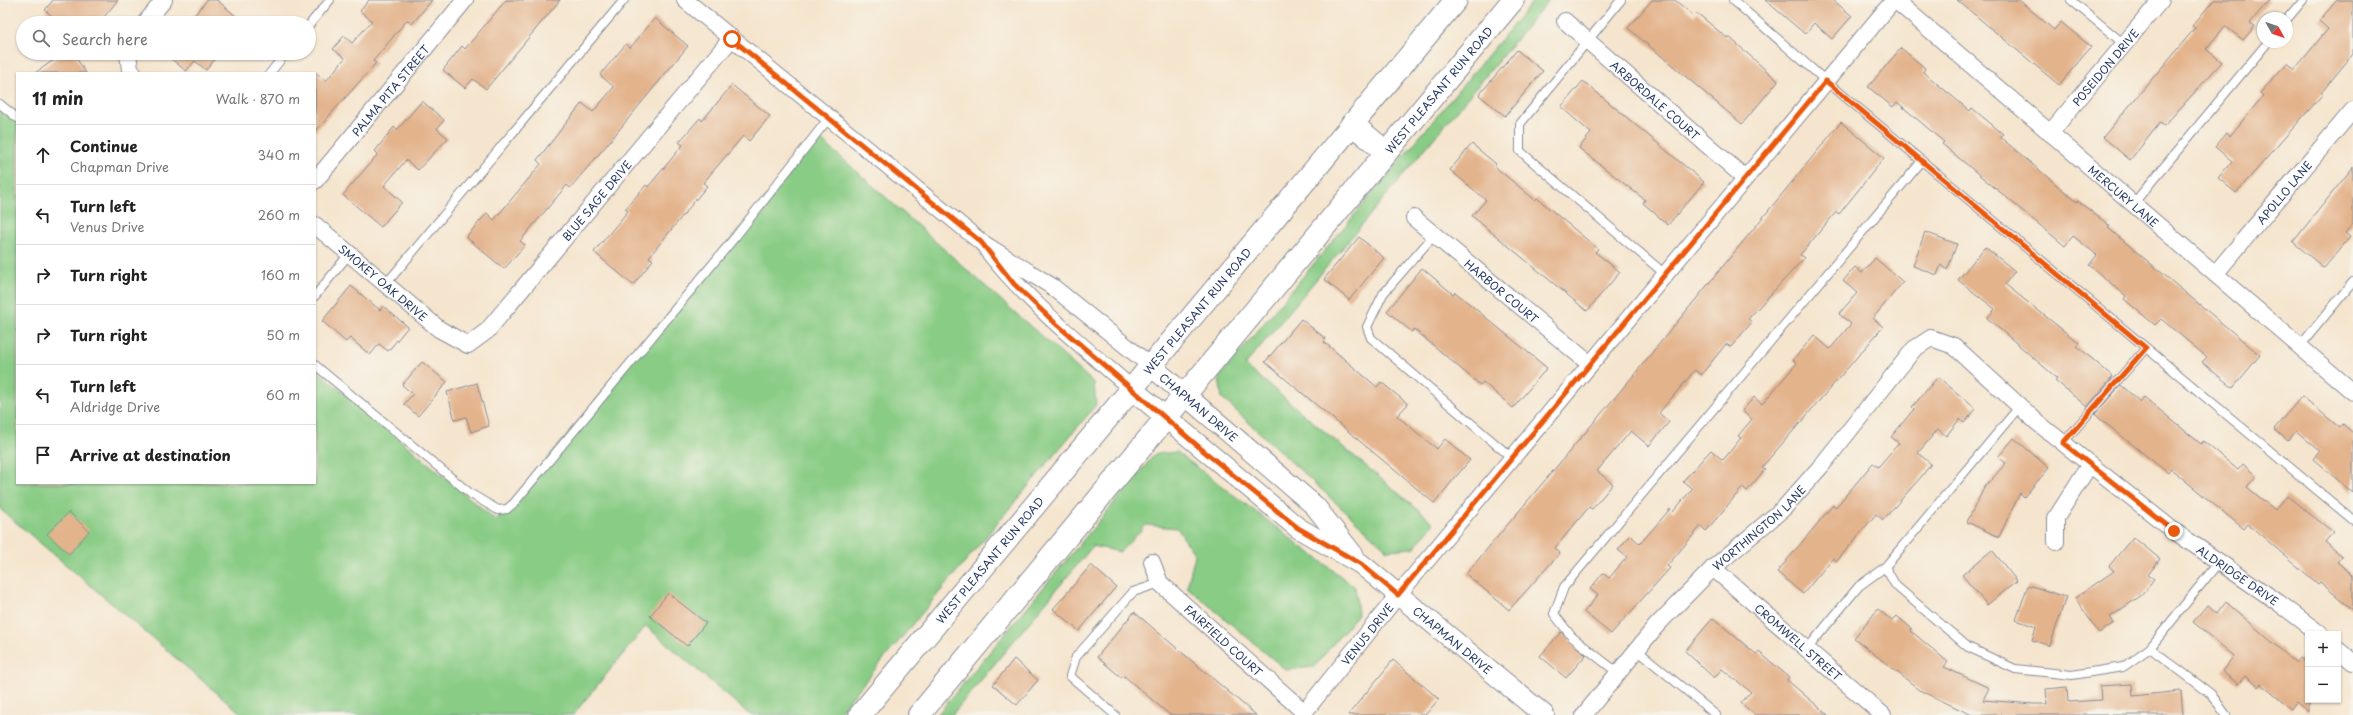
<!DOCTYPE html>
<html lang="en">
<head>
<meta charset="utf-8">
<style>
  body { margin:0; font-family:"Playpen Sans",sans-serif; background:#f2f2f2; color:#222 }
  .controls { position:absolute; right:12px; bottom:12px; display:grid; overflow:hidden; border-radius:0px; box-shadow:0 1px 3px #0004 }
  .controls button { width:36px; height:36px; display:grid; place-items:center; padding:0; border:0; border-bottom:1px solid #e0e0e0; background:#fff; color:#222; font:20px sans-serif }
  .compass { position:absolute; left:2257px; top:12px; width:36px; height:36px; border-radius:50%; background:#fff; box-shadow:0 1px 3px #0004; rotate:130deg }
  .stop { position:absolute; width:12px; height:12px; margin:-9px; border:3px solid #ea580c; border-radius:50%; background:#fff }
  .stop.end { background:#ea580c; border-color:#fff; box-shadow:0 1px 4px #0008 }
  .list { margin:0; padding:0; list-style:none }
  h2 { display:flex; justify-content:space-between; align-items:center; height:52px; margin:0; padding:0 16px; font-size:17px }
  h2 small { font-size:13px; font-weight:400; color:#767676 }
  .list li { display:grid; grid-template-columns:26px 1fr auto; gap:12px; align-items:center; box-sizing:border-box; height:60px; padding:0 16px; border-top:1px solid #e0e0e0 }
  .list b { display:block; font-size:15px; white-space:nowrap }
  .list p { margin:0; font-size:13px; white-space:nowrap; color:#767676 }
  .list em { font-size:13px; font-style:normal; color:#767676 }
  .icon { flex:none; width:22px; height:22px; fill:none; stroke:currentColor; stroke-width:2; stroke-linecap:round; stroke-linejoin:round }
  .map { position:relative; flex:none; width:2353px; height:715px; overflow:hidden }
  .search { position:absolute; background:#fff; box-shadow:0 1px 3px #0004; left:16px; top:16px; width:300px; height:44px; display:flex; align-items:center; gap:10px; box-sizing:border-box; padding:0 14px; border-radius:22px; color:#767676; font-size:15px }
  .panel { position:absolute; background:#fff; box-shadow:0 1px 3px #0004; left:16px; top:72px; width:300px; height:412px; border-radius:0px }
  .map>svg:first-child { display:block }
  .green { fill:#89cc85; stroke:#527e72 }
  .building { fill:#e3b38c }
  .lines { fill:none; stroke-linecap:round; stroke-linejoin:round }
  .service-casing { stroke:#888a96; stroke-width:10 }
  .minor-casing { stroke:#888a96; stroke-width:18 }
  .tertiary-casing { stroke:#888a96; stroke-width:22 }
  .secondary-casing { stroke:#888a96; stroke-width:24 }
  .service { stroke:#fff; stroke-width:8 }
  .minor { stroke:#fff; stroke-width:16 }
  .tertiary { stroke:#fff; stroke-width:20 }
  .secondary { stroke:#fff; stroke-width:22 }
  .route { stroke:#ea580c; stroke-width:5 }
  .labels { text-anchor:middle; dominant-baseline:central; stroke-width:3; stroke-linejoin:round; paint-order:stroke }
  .street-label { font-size:11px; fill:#1b2f5e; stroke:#f7f3e8 }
</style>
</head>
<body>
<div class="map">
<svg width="2353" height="715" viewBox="0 0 2353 715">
  <rect width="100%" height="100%" fill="#f7f3e8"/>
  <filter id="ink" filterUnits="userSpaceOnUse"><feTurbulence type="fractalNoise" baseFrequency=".025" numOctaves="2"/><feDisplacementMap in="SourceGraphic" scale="8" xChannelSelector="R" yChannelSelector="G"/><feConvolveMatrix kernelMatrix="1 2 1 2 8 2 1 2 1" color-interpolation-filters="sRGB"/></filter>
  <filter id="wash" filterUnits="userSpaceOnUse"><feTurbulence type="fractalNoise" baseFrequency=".012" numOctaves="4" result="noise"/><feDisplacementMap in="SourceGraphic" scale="16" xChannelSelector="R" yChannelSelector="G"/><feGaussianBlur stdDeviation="0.9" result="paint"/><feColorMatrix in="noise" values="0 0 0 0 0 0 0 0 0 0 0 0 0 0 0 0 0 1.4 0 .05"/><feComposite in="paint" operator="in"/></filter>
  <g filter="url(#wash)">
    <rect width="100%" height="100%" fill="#f5e5ce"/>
    <g class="green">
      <polygon points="1534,0 1549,0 1245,365 1434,523 1414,548 1387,550 1222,398 1219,377"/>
      <polygon points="0,106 17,120 17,483 315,483 315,369 496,520 817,136 1094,383 1096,405 837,715 750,715 646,626 573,715 243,715 0,509"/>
      <polygon points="1177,452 1355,587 1358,614 1314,667 1286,670 1187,587 1195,555 1177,528 1146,525 1120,552 1093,546 952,715 937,715 1155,454"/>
    </g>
    <g id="blocks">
      <g class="building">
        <polygon points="53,0 118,0 99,23 60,23 45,10"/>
        <polygon points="207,0 217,0 244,23 188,23"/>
        <polygon points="369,0 432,0 412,24 407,20 373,61 376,63 315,132 315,72 326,81 345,58 333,49 344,36 352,43 372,21 360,11"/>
        <polygon points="506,0 560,0 486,89 473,79 465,88 443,70 462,46 465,49"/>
        <polygon points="1652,0 1675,0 1694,16 1697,13 1727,38 1728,36 1778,81 1742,124 1628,28"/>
        <polygon points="1765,0 1833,0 1852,16 1832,39 1814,23 1805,34"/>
        <polygon points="1957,0 2019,0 2054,30 2061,22 2091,47 2059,85"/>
        <polygon points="2214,0 2269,0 2250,23 2255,26 2243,40 2225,26 2206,49 2222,62 2164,126 2160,123 2130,160 2103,137 2195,28 2192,26"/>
        <polygon points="2337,0 2353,0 2353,54 2321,93 2323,94 2236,193 2218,178 2232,161 2215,147 2227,133 2230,136 2263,96 2260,93 2287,63 2294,70 2328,29 2319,21"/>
        <polygon points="655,18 688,46 605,147 570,188 567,185 520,241 525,245 504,269 466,237 487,213 494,220 541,164 537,160 582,103 593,112 614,87 600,75 626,44 630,48"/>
        <polygon points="1901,48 1925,68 1923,72 1970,111 1972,108 2003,134 2000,137 2077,202 2078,201 2110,226 2108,228 2260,355 2233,388 2202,362 2207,357 2161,319 2155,325 2124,299 2126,296 2089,265 2097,255 2073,236 2065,246 1942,144 1944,142 1897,102 1893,107 1868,87"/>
        <polygon points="1517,50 1543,71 1505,116 1479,95"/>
        <polygon points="64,53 73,53 86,73 35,73"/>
        <polygon points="164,53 220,53 206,70 195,61 186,71"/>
        <polygon points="1583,81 1704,182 1668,225 1643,203 1645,200 1579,148 1591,133 1561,107"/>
        <polygon points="732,85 770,116 749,141 743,136 703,183 707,186 649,257 653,260 633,285 594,252 628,211 625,209 646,185 648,187 683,145 679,142 700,118 702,121"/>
        <polygon points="422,101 444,120 437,129 448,138 418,170 406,160 384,186 402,202 381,227 343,195 378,154 375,151 394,127 397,130"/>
        <polygon points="1841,122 1884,158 1839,214 1836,212 1800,255 1804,258 1748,319 1752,322 1731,347 1726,344 1701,375 1695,370 1659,413 1669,422 1649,446 1631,431 1597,471 1613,484 1592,509 1589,507 1555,548 1560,553 1509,610 1466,574 1633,376"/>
        <polygon points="1472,144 1496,164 1494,166 1535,200 1537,198 1598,249 1595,252 1620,272 1587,311 1472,216 1486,200 1450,170"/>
        <polygon points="2353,167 2353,224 2345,233 2350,237 2324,268 2293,242"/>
        <polygon points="1925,232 1957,244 1947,270 1941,265 1937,275 1913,266"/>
        <polygon points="1359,237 1384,258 1349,300 1324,279"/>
        <polygon points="1985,247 2015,271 2005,284 2079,343 2077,346 2111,375 2112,378 2087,407 2055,380 2057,378 1987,318 1995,309 1958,280"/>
        <polygon points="1875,258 1903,282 1873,318 1883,327 1762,467 1765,469 1747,491 1743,487 1706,531 1701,526 1667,566 1670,568 1611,634 1584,612 1598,595 1590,589 1603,573 1609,578 1627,557 1618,550 1630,535 1640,544 1670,509 1673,512 1692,489 1683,481 1711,450 1723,460 1741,438 1738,436 1752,419 1742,411 1754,397 1762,404 1797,363 1793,360 1814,335 1830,349 1851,324 1839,314 1857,293 1843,281 1855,267 1862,273"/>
        <polygon points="1422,268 1453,294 1455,292 1547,368 1513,408 1483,382 1480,385 1414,329 1412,332 1387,311"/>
        <polygon points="351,286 380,310 383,306 408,327 388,351 379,344 370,355 350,338 346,342 322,321"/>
        <polygon points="1301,319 1326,339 1324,342 1377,387 1381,382 1408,404 1397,416 1437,449 1445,439 1470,460 1434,503 1265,362"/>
        <polygon points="422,362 447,382 418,416 404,404 413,394 402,385"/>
        <polygon points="1938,377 1976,409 1964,423 1960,419 1946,436 1938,429 1918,453 1931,464 1921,477 1883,520 1876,514 1837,561 1833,558 1803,594 1777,572 1833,505 1836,507 1873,463 1878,467 1899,443 1891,437 1914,409 1912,407"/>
        <polygon points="477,383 489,426 471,432 466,417 455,420 447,392"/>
        <polygon points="2121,385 2140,402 2144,397 2201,444 2203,441 2238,470 2243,464 2256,476 2247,487 2275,510 2287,496 2333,532 2325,542 2342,556 2337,562 2353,575 2353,610 2320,582 2318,584 2248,524 2244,529 2171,469 2168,473 2100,419 2095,414"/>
        <polygon points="2302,396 2340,428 2343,424 2353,433 2353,493 2313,459 2320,451 2296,431 2288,441 2274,429"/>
        <polygon points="2014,438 2049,468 2024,497 2020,493 1999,537 1967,522 1985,486 1986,486 2006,463 1998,457"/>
        <polygon points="69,512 89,531 69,554 47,534"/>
        <polygon points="2133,537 2160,559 2148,575 2154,580 2142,595 2110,617 2114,623 2099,633 2075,598 2114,571 2109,566"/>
        <polygon points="1992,550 2017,581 1987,605 1962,575"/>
        <polygon points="1091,565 1116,587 1079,631 1053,609"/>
        <polygon points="2028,585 2066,597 2050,646 2032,640 2036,627 2016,620"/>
        <polygon points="668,593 706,623 687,646 650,616"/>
        <polygon points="2226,602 2296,663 2300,658 2308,665 2308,712 2296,702 2291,709 2261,684 2259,687 2245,676 2238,684 2222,671 2234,656 2193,622 2207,605 2217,614"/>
        <polygon points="1878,609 1892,621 1897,616 1912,629 1911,631 1948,662 1944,667 1989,688 1983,700 2034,704 2047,704 2046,689 2067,687 2068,702 2101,700 2100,686 2132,684 2133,696 2181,691 2183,715 1972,715 1921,691 1854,638"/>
        <polygon points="1134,612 1166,639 1256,715 1170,715 1124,676 1122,678 1097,657"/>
        <polygon points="1713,618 1756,654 1759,652 1789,677 1787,680 1828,715 1755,715 1741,703 1751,692 1722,669 1714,678 1685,651"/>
        <polygon points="1561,632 1586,655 1566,678 1540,656"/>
        <polygon points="1014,659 1038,680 1017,705 993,685"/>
        <polygon points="1393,660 1439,699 1425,715 1348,715"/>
      </g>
    </g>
  </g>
  <g filter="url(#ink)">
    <use href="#blocks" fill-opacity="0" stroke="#888a96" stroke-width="1"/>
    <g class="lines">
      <defs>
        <g id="service">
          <polyline points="1621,0 1520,124 1520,151 1665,274"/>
          <polyline points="1733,0 1826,81 2353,520"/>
          <polyline points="2071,0 2124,44"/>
          <polyline points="2287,19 2303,0"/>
          <polyline points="309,25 330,0"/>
          <polyline points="270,73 286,53"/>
          <polyline points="0,104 17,118"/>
          <polyline points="2133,204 2268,42"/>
          <polyline points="1434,235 1383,294 1367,327 1371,338 1512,458"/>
          <polyline points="386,284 624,0"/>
          <polyline points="315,296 349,254"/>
          <polyline points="2300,346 2353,282"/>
          <polyline points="315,365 471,494 498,510 507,509 514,503 736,236 828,119"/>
          <polyline points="2063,443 2146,348"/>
          <polyline points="1885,567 1896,586 1968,647 2015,669 2072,675 2123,667 2150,648 2219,562"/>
          <polyline points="2150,648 2211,694 2226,715"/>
          <polyline points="1807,649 1859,586 1885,567 2020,406"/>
          <polyline points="1637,650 1716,715"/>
          <polyline points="1618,673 1572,637 1554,614 1564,587 1922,161"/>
          <polyline points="1115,715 1070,676 1076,657 1133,592 1160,583"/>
        </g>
        <g id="minor">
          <polyline points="685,0 981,242 1053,287 1151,366"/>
          <path id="s1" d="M1895,0L2353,392"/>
          <path id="s2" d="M1565,21L1745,178"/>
          <polyline points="145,23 164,0"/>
          <polyline points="128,53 130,70 133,73"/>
          <path id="s3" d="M2050,133L2161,0"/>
          <path id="s4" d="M315,181L465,0"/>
          <path id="s5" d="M1414,218L1590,364"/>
          <path id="s6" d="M315,225L439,329L468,345L487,331L731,39"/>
          <path d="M988,251C1030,304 1081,345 1132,389"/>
          <path id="s7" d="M2215,274L2353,110"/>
          <polyline points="2056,542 2056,518 2090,464"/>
          <path id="s8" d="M1152,562L1160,583L1304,712"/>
          <path id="s9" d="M1713,568L1883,715"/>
          <polyline points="2338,650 2353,662"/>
          <path id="s10" d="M1302,715L1398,595L1894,0"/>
          <path id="s11" d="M1584,715L1657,625L1713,568L1784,508L1822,465L1914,349L1931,338L1954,346L2038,423L2174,531L2279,603L2320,634"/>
        </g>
        <g id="tertiary">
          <path id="s12" d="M1151,366L1315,506L1354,556"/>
          <path id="s13" d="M1132,389L1298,528L1361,564L1544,715"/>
        </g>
        <g id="secondary">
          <polyline points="1352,124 1386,152"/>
          <path id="s14" d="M860,715L1456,0"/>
          <path id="s15" d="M919,715L1513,0"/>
        </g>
      </defs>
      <use href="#service" class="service-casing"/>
      <use href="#minor" class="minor-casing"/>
      <use href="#tertiary" class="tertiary-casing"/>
      <use href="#secondary" class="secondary-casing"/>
      <use href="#service" class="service"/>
      <use href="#minor" class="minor"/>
      <use href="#tertiary" class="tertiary"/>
      <use href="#secondary" class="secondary"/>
    </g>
  </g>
  <g class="lines" filter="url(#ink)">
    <polyline class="route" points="732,39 981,242 1014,284 1054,322 1200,448 1298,528 1361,564 1398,595 1826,81 2146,348 2063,443 2174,531"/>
  </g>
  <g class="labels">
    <g class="street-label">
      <text stroke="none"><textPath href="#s3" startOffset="86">POSEIDON DRIVE</textPath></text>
      <text stroke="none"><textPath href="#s4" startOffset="118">PALMA PITA STREET</textPath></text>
      <text stroke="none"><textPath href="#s15" startOffset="813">WEST PLEASANT RUN ROAD</textPath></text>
      <text stroke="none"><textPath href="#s2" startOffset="120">ARBORDALE COURT</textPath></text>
      <text stroke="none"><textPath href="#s7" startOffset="107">APOLLO LANE</textPath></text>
      <text stroke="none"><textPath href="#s1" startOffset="301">MERCURY LANE</textPath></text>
      <text stroke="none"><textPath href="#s6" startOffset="389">BLUE SAGE DRIVE</textPath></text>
      <text stroke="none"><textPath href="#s6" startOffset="89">SMOKEY OAK DRIVE</textPath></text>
      <text stroke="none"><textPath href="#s5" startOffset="114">HARBOR COURT</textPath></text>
      <text stroke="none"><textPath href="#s14" startOffset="526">WEST PLEASANT RUN ROAD</textPath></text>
      <text stroke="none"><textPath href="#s12" startOffset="63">CHAPMAN DRIVE</textPath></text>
      <text stroke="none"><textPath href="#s11" startOffset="257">WORTHINGTON LANE</textPath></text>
      <text stroke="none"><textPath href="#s14" startOffset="202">WEST PLEASANT RUN ROAD</textPath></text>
      <text stroke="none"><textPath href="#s11" startOffset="904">ALDRIDGE DRIVE</textPath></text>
      <text stroke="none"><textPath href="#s10" startOffset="104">VENUS DRIVE</textPath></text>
      <text stroke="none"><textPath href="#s8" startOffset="108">FAIRFIELD COURT</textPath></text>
      <text stroke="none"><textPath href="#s13" startOffset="408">CHAPMAN DRIVE</textPath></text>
      <text stroke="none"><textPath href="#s9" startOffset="113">CROMWELL STREET</textPath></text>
    </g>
  </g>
</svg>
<div class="controls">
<button>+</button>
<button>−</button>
</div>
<svg class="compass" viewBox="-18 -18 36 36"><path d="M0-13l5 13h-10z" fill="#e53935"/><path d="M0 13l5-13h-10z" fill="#767676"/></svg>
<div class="stop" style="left:732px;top:39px"></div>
<div class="stop end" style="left:2174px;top:531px"></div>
<div class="search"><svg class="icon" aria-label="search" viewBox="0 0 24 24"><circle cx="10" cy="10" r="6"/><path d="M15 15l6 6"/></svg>Search here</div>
<section class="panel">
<h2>11 min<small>Walk · 870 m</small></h2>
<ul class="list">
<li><svg class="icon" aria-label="ahead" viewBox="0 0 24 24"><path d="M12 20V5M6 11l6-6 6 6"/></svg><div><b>Continue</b><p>Chapman Drive</p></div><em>340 m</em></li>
<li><svg class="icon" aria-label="left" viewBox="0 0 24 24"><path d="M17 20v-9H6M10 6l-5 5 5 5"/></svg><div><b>Turn left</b><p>Venus Drive</p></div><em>260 m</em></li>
<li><svg class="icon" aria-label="right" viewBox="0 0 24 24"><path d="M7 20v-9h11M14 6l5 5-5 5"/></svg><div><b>Turn right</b></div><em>160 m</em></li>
<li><svg class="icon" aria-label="right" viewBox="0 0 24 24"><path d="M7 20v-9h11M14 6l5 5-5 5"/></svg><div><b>Turn right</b></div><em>50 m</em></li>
<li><svg class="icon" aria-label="left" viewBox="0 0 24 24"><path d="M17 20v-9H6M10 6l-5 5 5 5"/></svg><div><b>Turn left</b><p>Aldridge Drive</p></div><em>60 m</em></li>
<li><svg class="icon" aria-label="arrive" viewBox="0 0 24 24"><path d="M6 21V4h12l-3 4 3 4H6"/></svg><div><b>Arrive at destination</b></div></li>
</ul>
</section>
</div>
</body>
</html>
